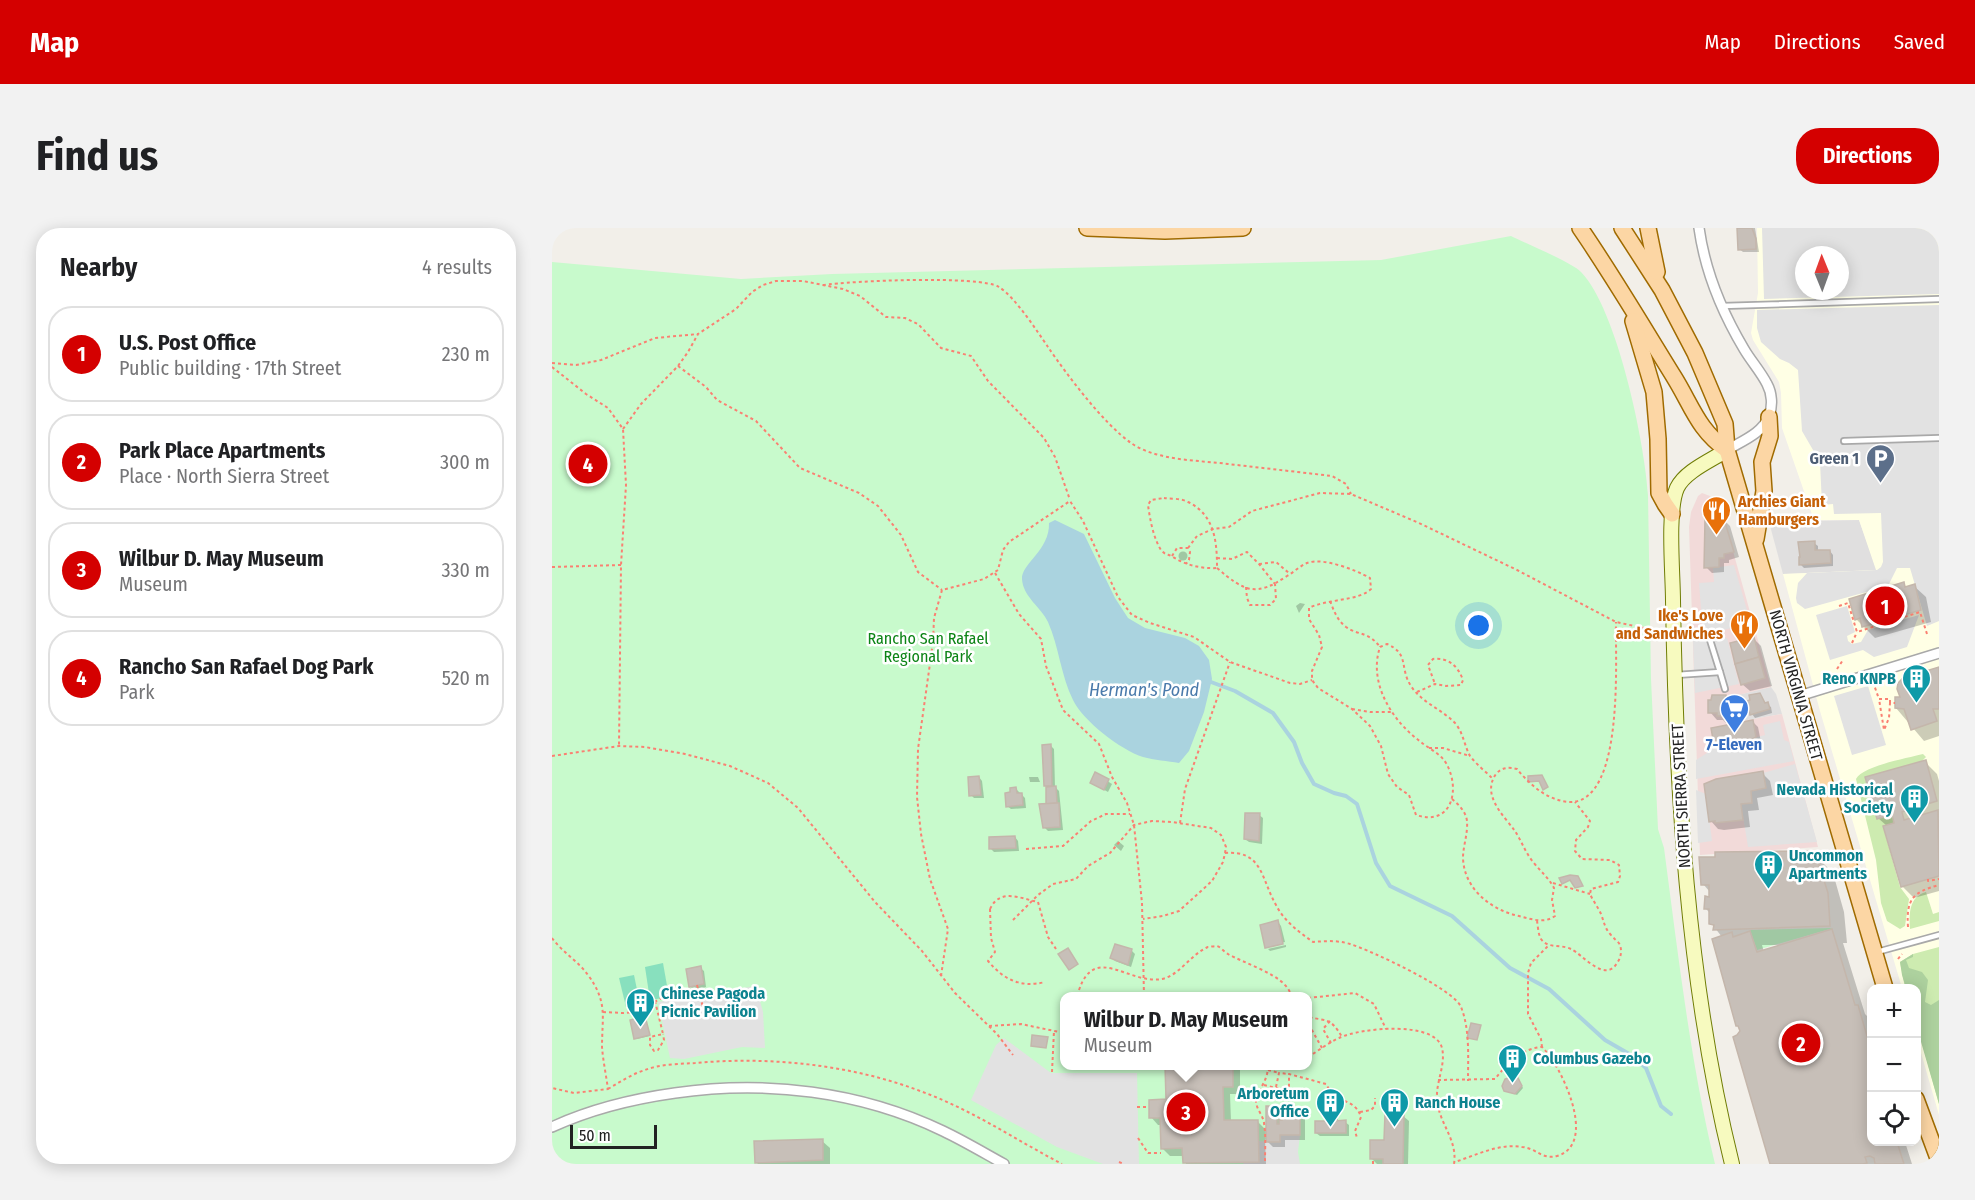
<!DOCTYPE html>
<html lang="en">
<head>
<meta charset="utf-8">
<style>
  body { margin:0; font-family:"Fira Sans Condensed",sans-serif; background:#f2f2f2; color:#202124 }
  .controls { position:absolute; right:18px; bottom:18px; display:grid; overflow:hidden; border-radius:12px; box-shadow:0 3px 15px #0003 }
  .controls button { width:54px; height:54px; display:grid; place-items:center; padding:0; border:0; border-bottom:2px solid #e0e0e0; background:#fff; color:#202124; font:30px sans-serif }
  .compass { position:absolute; left:1243px; top:18px; width:54px; height:54px; border-radius:50%; background:#fff; box-shadow:0 3px 15px #0003; rotate:359deg }
  .scale { position:absolute; left:18px; bottom:15px; width:87px; box-sizing:border-box; padding-left:6px; border:3px solid #222; border-top:0; font-size:16px; line-height:21px; white-space:nowrap; color:#222; -webkit-text-stroke:4px #fff; paint-order:stroke }
  .you { position:absolute; left:927px; top:398px; width:21px; height:21px; margin:-15px; border:4px solid #fff; border-radius:50%; background:#1a73e8; box-shadow:0 0 0 9px #1a73e833 }
  .badge { display:grid; place-items:center; width:39px; height:39px; border-radius:50%; background:#d40000; color:#fff; font-size:20px; font-weight:700 }
  .pin { position:absolute; translate:-50% -50%; border:3px solid #fff; box-shadow:0 2px 6px #0006 }
  .popup { position:absolute; left:508px; top:764px; width:252px; height:78px; box-sizing:border-box; display:grid; place-content:center; border-radius:12px; background:#fff; filter:drop-shadow(0 2px 4px #0005); font-size:20px; white-space:nowrap; color:#757577 }
  .popup b { font-size:22px; color:#202124 }
  .popup::after { content:''; position:absolute; left:50%; top:100%; margin-left:-12px; border:12px solid transparent; border-top-color:#fff }
  .list { margin:0; padding:0; list-style:none }
  h2 { display:flex; justify-content:space-between; align-items:center; height:78px; margin:0; padding:0 24px; font-size:26px }
  h2 small { font-size:20px; font-weight:400; color:#757577 }
  .list li { display:grid; grid-template-columns:39px 1fr auto; gap:18px; align-items:center; box-sizing:border-box; height:96px; margin:0 12px 12px; padding:0 12px; border:2px solid #e0e0e0; border-radius:24px }
  .list b { display:block; font-size:22px; white-space:nowrap }
  .list p { margin:0; font-size:20px; white-space:nowrap; color:#757577 }
  .list em { font-size:20px; font-style:normal; color:#757577 }
  .icon { flex:none; width:33px; height:33px; fill:none; stroke:currentColor; stroke-width:2; stroke-linecap:round; stroke-linejoin:round }
  .map { position:relative; flex:none; width:1387px; height:936px; overflow:hidden; border-radius:24px }
  header { display:flex; align-items:center; gap:36px; box-sizing:border-box; height:84px; padding:0 30px; background:#d40000; color:#fff }
  header strong { font-size:28px }
  nav { display:flex; gap:33px; margin-inline-start:auto; font-size:21px }
  .intro { display:flex; align-items:center; justify-content:space-between; box-sizing:border-box; height:144px; padding:0 36px }
  h1 { margin:0; font-size:42px }
  .button { padding:15px 27px; border-radius:24px; background:#d40000; color:#fff; font-size:21px; font-weight:700 }
  main { display:flex; gap:36px; padding:0 36px }
  aside { flex:1; background:#fff; border-radius:24px; box-shadow:0 3px 15px #0003 }
  .map>svg:first-child { display:block }
  .residential { fill:#e0dfdf }
  .commercial { fill:#f2dad9 }
  .education { fill:#ffffe5; fill-rule:evenodd }
  .grass { fill:#cdebb0 }
  .forest { fill:#add19e }
  .park { fill:#c8facc; fill-rule:evenodd }
  .pitch { fill:#88e0be }
  .parking { fill:#e2e2e2; fill-rule:evenodd }
  .water { fill:#aad3df }
  .shadow { fill:#0003; fill-rule:evenodd }
  .lines { fill:none; stroke-linecap:round; stroke-linejoin:round }
  .stream { stroke:#aad3df; stroke-width:4 }
  .building { fill:#c7bfb8; stroke:#c4b6ab; stroke-width:1.5 }
  .lane-casing { stroke:#a9a9a9; stroke-width:8 }
  .street-casing { stroke:#a9a9a9; stroke-width:12 }
  .secondary-casing { stroke:#707d05; stroke-width:16 }
  .primary-casing { stroke:#a06b00; stroke-width:18 }
  .path { stroke:#fa8072; stroke-width:2; stroke-dasharray:3 3; stroke-linecap:butt }
  .lane { stroke:#fff; stroke-width:4.5 }
  .street { stroke:#fff; stroke-width:9 }
  .secondary { stroke:#f7fabf; stroke-width:14 }
  .primary { stroke:#fcd6a4; stroke-width:15 }
  .path-bridge { stroke:#fa8072; stroke-width:2; stroke-dasharray:3 3; stroke-linecap:butt }
  .labels { text-anchor:middle; dominant-baseline:central; stroke-width:5; stroke-linejoin:round; paint-order:stroke }
  .service-label { font-size:16px; font-weight:bold; fill:#4e5e75; stroke:#fff; text-anchor:end }
  .food-label { font-size:16px; font-weight:bold; fill:#c56008; stroke:#fff; text-anchor:start }
  .park-label { font-size:16px; fill:#0c8416; stroke:#fff }
  .culture-label { font-size:16px; font-weight:bold; fill:#0d838f; stroke:#fff; text-anchor:start }
  .street-label { font-size:16px; fill:#222; stroke:#fff }
  .shop-label { font-size:16px; font-weight:bold; fill:#366cbe; stroke:#fff }
  .water-label { font-size:18px; font-style:italic; fill:#4a7aab; stroke:#fff }
</style>
</head>
<body>
<header>
<strong>Map</strong>
<nav><a>Map</a><a>Directions</a><a>Saved</a></nav>
</header>
<div class="intro"><h1>Find us</h1><a class="button">Directions</a></div>
<main>
<aside>
<h2>Nearby<small>4 results</small></h2>
<ul class="list">
<li><span class="badge">1</span><div><b>U.S. Post Office</b><p>Public building · 17th Street</p></div><em>230 m</em></li>
<li><span class="badge">2</span><div><b>Park Place Apartments</b><p>Place · North Sierra Street</p></div><em>300 m</em></li>
<li><span class="badge">3</span><div><b>Wilbur D. May Museum</b><p>Museum</p></div><em>330 m</em></li>
<li><span class="badge">4</span><div><b>Rancho San Rafael Dog Park</b><p>Park</p></div><em>520 m</em></li>
</ul>
</aside>
<div class="map">
<svg width="1387" height="936" viewBox="0 0 1387 936">
  <rect width="100%" height="100%" fill="#f2efe9"/>
  <g class="residential">
    <polygon points="1307,292 1325,342 1231,346 1217,294"/>
    <polygon points="1219,459 1224,466 1230,486 1190,493 1186,467"/>
  </g>
  <polygon class="commercial" points="1150,265 1158,268 1164,281 1172,291 1219,459 1186,467 1190,493 1230,486 1266,619 1148,627 1137,299 1139,284 1146,268"/>
  <path class="education" d="M1205,0H1387V887L1365,811L1364,760H1350L1268,483L1231,346L1324,342L1307,292H1262L1230,200L1229,165L1227,154L1201,112L1199,105L1206,65ZM1252,27H1288V63H1252Z"/>
  <g class="grass">
    <path d="M1371,526L1374,529L1370,533L1313,550L1325,590L1340,586L1342,595L1331,598L1348,659L1357,671L1353,698L1348,701L1335,693L1329,675L1324,632L1304,551C1310,538 1356,530 1371,526Z"/>
    <path d="M1374,664L1381,686L1387,684V693L1358,701C1357,685 1357,669 1374,664Z"/>
    <polygon points="1387,719 1387,876 1365,797 1364,760 1353,760 1348,734 1361,726"/>
  </g>
  <polygon class="forest" points="1361,726 1361,729 1354,732 1357,740 1370,744 1376,752 1373,774 1379,777 1387,772 1387,876 1365,800 1364,760 1354,760 1350,747 1348,734"/>
  <g class="park">
    <path d="M959,8C973,15 1021,35 1029,44C1065,81 1093,215 1096,267L1099,451L1106,601L1112,620C1126,726 1138,832 1163,936H0V34L189,51L280,46L829,32ZM512,768H756V838H512Z"/>
    <polygon points="1281,700 1205,722 1198,702"/>
  </g>
  <g class="pitch">
    <polygon points="111,735 117,769 98,772 93,739"/>
    <polygon points="82,747 88,776 74,779 67,750"/>
  </g>
  <g class="parking">
    <path d="M1210,0H1387V66L1212,71ZM1252,27H1288V63H1252Z"/>
    <polygon points="1387,77 1387,393 1375,398 1358,340 1345,340 1336,358 1253,381 1245,375 1244,370 1246,355 1255,345 1325,342 1329,339 1331,334 1329,285 1282,286 1281,276 1270,277 1268,234 1250,203 1246,142 1237,135 1228,131 1209,114 1205,100 1205,82"/>
    <polygon points="1182,337 1199,396 1151,406 1147,355 1162,354 1161,340"/>
    <polygon points="1295,378 1303,404 1295,408 1296,413 1300,416 1309,414 1316,402 1367,387 1355,419 1322,429 1311,422 1278,432 1264,387"/>
    <polygon points="1175,410 1187,456 1143,465 1141,412"/>
    <polygon points="1316,458 1334,517 1300,527 1282,468"/>
    <polygon points="1228,493 1232,512 1237,514 1242,533 1144,551 1144,532 1155,525 1156,519 1165,516 1166,519 1202,512 1202,510 1213,507 1211,497"/>
    <polygon points="1243,536 1265,614 1196,619 1189,576 1200,575 1199,563 1211,545"/>
    <polygon points="1144,562 1154,566 1160,613 1146,615"/>
    <polygon points="204,758 211,784 213,820 190,819 132,831 118,830 106,774"/>
    <polygon points="452,810 499,845 585,845 587,936 551,936 505,919 419,872 444,817"/>
    <polygon points="728,907 748,907 746,924 748,936 691,936 706,913 728,914"/>
  </g>
  <path class="water" d="M503,292L532,306L563,370L576,390L593,400L633,410L647,418L657,432L660,451L652,484L637,523L627,535C616,533 602,532 591,529C569,522 531,493 521,472C509,448 507,419 496,394C489,379 471,369 470,351C469,336 498,322 497,295Z"/>
  <g class="shadow">
    <polygon points="1187,0 1203,0 1207,24 1191,24 1187,21"/>
    <polygon points="1172,292 1178,298 1187,329 1177,332 1177,335 1172,335 1172,344 1160,345 1154,339"/>
    <polygon points="1262,315 1266,318 1266,324 1278,323 1281,327 1281,338 1252,340 1248,336"/>
    <circle cx="631" cy="328" r="4.5"/>
    <polygon points="1352,356 1355,360 1362,358 1374,369 1379,394 1323,410 1304,391"/>
    <polygon points="748,375 753,376 747,385 744,378"/>
    <polygon points="1201,410 1209,418 1220,458 1198,463 1190,456"/>
    <polygon points="1387,441 1387,508 1372,513 1344,480 1350,471 1353,451"/>
    <polygon points="1208,467 1214,476 1219,479 1220,485 1203,490 1200,486"/>
    <polygon points="1174,468 1181,476 1181,480 1190,487 1190,492 1179,492 1179,495 1174,495 1171,492 1165,492 1158,484"/>
    <polygon points="1201,494 1206,499 1209,514 1206,515 1207,518 1173,524 1164,516"/>
    <polygon points="492,518 499,518 502,521 503,559 507,563 511,602 496,603 492,599 496,577"/>
    <polygon points="1373,534 1385,546 1387,553 1387,663 1362,670 1350,658 1335,598 1326,590"/>
    <polygon points="1210,545 1218,553 1221,567 1205,570 1207,582 1196,583 1198,599 1172,602 1166,601 1159,593"/>
    <polygon points="544,546 560,556 556,564 540,555"/>
    <polygon points="427,549 430,553 432,570 422,570 419,567"/>
    <polygon points="477,549 486,549 488,554 478,554"/>
    <polygon points="464,561 473,570 474,580 459,581 455,578"/>
    <polygon points="707,587 711,590 710,616 697,614 693,611"/>
    <polygon points="463,609 466,613 467,623 442,624 439,621"/>
    <polygon points="566,613 572,618 569,623 562,617"/>
    <path d="M1257,625L1261,629L1264,628L1281,645L1292,684L1295,715H1291L1313,786L1317,790L1320,798V914H1353L1360,936H1219L1189,803L1185,797L1170,709L1159,695L1158,685L1154,681L1158,670V664L1151,656ZM1210,717H1231L1212,724Z"/>
    <polygon points="726,694 729,698 733,714 715,718"/>
    <polygon points="734,717 734,719 718,723 716,721"/>
    <polygon points="579,722 583,726 579,739 563,733 560,730"/>
    <polygon points="148,740 152,743 154,759 142,762 138,758"/>
    <polygon points="93,789 98,808 85,811 84,810"/>
    <polygon points="615,838 684,838 688,841 688,866 678,866 679,894 705,893 716,904 725,880 732,887 747,882 753,888 753,912 733,912 733,919 721,919 713,911 714,936 634,936 632,928 618,928 610,920 610,897 606,897 599,889 615,873"/>
    <polygon points="967,853 971,860 965,867 954,862"/>
    <polygon points="782,885 786,888 786,894 793,894 797,897 797,908 768,908 764,905"/>
    <polygon points="851,888 857,893 856,936 825,936 819,930"/>
    <polygon points="270,913 278,920 278,936 206,936 204,934"/>
  </g>
  <g class="lines">
    <polyline class="stream" points="659,454 683,463 721,485 742,514 750,535 762,556 782,565 794,568 805,576 824,635 838,658 900,688 958,740 997,761 1053,812 1079,827 1094,840 1109,878 1119,886"/>
  </g>
  <g class="building">
    <polygon points="1185,0 1200,0 1204,11 1204,21 1186,22"/>
    <polygon points="1153,291 1172,291 1182,324 1172,326 1172,330 1167,330 1167,339 1152,340"/>
    <polygon points="1263,313 1263,322 1278,322 1279,335 1247,337 1247,329 1248,329 1246,314"/>
    <polygon points="1352,354 1353,359 1363,356 1369,382 1310,399 1308,390 1303,392 1297,371"/>
    <polygon points="1202,409 1207,429 1183,436 1178,415"/>
    <polygon points="1207,429 1213,450 1189,457 1183,436"/>
    <polygon points="1387,439 1387,481 1381,481 1385,493 1359,502 1352,481 1343,480 1343,469 1348,469 1345,461 1346,455 1351,450"/>
    <polygon points="1208,465 1213,475 1216,474 1218,481 1198,487 1195,473 1198,472 1197,467"/>
    <polygon points="1160,467 1174,467 1174,478 1183,478 1183,485 1172,485 1172,488 1165,488 1165,485 1156,485 1156,472 1159,472"/>
    <polygon points="1201,492 1204,509 1202,510 1202,512 1166,519 1165,516 1162,517 1159,500"/>
    <polygon points="499,516 500,558 492,558 490,517"/>
    <polygon points="1374,532 1385,573 1350,584 1352,592 1386,582 1387,648 1349,659 1331,598 1342,595 1340,586 1325,591 1313,549"/>
    <polygon points="1211,543 1214,560 1199,563 1200,575 1189,576 1191,592 1163,595 1163,593 1157,594 1152,556 1164,551"/>
    <polygon points="543,544 557,551 552,562 538,555"/>
    <polygon points="990,547 996,559 991,562 987,553 976,554 976,548"/>
    <polygon points="427,548 429,567 417,568 416,549"/>
    <polygon points="504,558 505,575 494,576 494,559"/>
    <polygon points="464,559 465,565 470,565 471,577 454,579 453,565 458,564 458,560"/>
    <polygon points="505,575 507,575 508,599 491,600 487,576"/>
    <polygon points="693,585 708,585 707,613 692,611"/>
    <polygon points="463,608 464,620 437,621 437,609"/>
    <polygon points="1258,623 1259,627 1264,627 1276,665 1278,698 1161,702 1162,697 1157,696 1157,681 1152,681 1153,668 1157,669 1157,657 1149,657 1147,629 1163,629 1163,624"/>
    <polygon points="1018,647 1026,648 1031,658 1023,660 1018,652 1010,656 1007,650"/>
    <polygon points="726,692 731,716 713,720 708,697"/>
    <polygon points="1280,701 1303,777 1306,777 1320,825 1320,914 1345,914 1352,936 1323,936 1322,930 1318,928 1313,929 1315,935 1311,936 1218,936 1181,809 1185,807 1188,803 1186,798 1184,798 1160,711 1180,704 1181,709 1198,703 1205,724"/>
    <polygon points="563,716 580,721 576,737 558,730"/>
    <polygon points="516,720 526,736 517,742 506,726"/>
    <polygon points="149,738 152,756 137,759 134,741"/>
    <polygon points="93,788 98,807 82,811 78,792"/>
    <polygon points="919,795 929,797 925,812 915,810"/>
    <polygon points="480,807 496,809 494,820 479,818"/>
    <polygon points="613,838 681,838 681,859 671,859 672,892 706,892 707,934 631,935 630,920 609,921 608,890 597,890 597,872 614,871"/>
    <polygon points="959,849 966,850 970,858 963,866 952,863 950,858 953,851"/>
    <polygon points="714,878 725,878 725,896 727,896 727,892 730,892 730,881 748,881 748,907 728,907 728,914 714,914"/>
    <polygon points="773,883 783,883 783,893 794,892 794,905 763,905 763,893 773,893"/>
    <polygon points="833,885 852,886 851,936 831,936 831,931 818,931 818,912 832,912"/>
    <polygon points="271,911 271,932 203,935 202,913"/>
  </g>
  <g class="lines">
    <defs>
      <g id="lane">
        <polyline points="1170,78 1387,71"/>
        <polyline points="1292,213 1387,210"/>
        <polyline points="1168,444 1173,461"/>
        <polyline points="1124,447 1168,444 1158,412"/>
        <polyline points="1325,724 1387,707"/>
      </g>
      <g id="street">
        <path d="M1147,0C1153,43 1170,84 1192,121C1199,133 1209,144 1215,156C1220,165 1221,178 1217,188C1211,205 1190,213 1175,222"/>
        <polyline points="1247,468 1387,425"/>
        <path d="M0,899C39,881 80,871 123,865C214,852 308,863 391,903C412,913 432,925 452,936"/>
      </g>
      <path id="secondary" d="M1175,222C1160,232 1133,243 1125,260C1115,283 1121,346 1121,373C1124,560 1135,754 1180,936"/>
      <g id="primary">
        <polyline points="535,0 613,3 691,0"/>
        <path d="M1028,0C1061,48 1091,99 1122,149C1140,178 1146,202 1175,222"/>
        <polyline points="1070,0 1110,62 1143,125 1173,196 1175,222 1333,760"/>
        <polyline points="1096,0 1105,44"/>
        <polyline points="1081,93 1102,164 1106,211 1107,265 1113,276 1120,286"/>
        <polyline points="1204,311 1212,263 1210,234 1218,208 1217,189"/>
        <polyline points="1364,871 1387,933"/>
      </g>
    </defs>
    <use href="#lane" class="lane-casing"/>
    <use href="#street" class="street-casing"/>
    <use href="#secondary" class="secondary-casing"/>
    <use href="#primary" class="primary-casing"/>
    <g class="path">
      <path d="M271,57C298,53 428,47 447,59C463,69 485,103 496,119C515,147 552,196 579,215C605,233 646,232 676,236C711,240 746,244 780,248L794,256L799,266"/>
      <polyline points="0,135 24,137 49,132 103,110 146,106"/>
      <polyline points="126,138 154,159 165,172 204,193 248,240 307,265 326,278 349,307 366,344 390,362"/>
      <polyline points="0,139 34,166 56,180 71,201 74,257 69,337 67,518"/>
      <polyline points="71,201 89,176 126,138 136,124 146,106 184,81 200,64 211,57 224,53 251,53 291,61 308,68 334,89 353,90 366,96 389,120 419,128 436,153 492,210 503,229 518,272"/>
      <path d="M612,270C619,271 629,270 636,274C663,287 665,314 665,340C649,341 634,337 621,329C616,326 613,327 609,322C601,309 598,291 596,277L599,272Z"/>
      <polyline points="636,320 645,308 661,301 677,299 700,283 768,265 799,266 867,295 965,342 1064,394 1110,404"/>
      <polyline points="620,328 625,320 636,320 638,324 637,332 634,336"/>
      <polyline points="665,330 680,331 695,324 707,336 723,356"/>
      <polyline points="707,336 724,334 738,346"/>
      <polyline points="0,339 69,337"/>
      <path d="M665,340C693,364 704,369 735,348C742,344 748,338 755,335C771,329 804,342 818,350L819,361C807,373 774,371 757,380V391L767,407L770,419L760,443V452L766,460L800,481L818,498L829,518L836,546L845,559L857,567L864,587C900,599 909,561 894,535C888,525 877,521 869,514C840,493 816,455 828,419L835,416C858,426 847,440 859,458C869,474 889,481 902,494C911,503 912,517 918,528C924,536 934,544 941,551"/>
      <polyline points="443,345 467,386 489,411 494,438 511,482 547,516 560,549 575,575 582,597 590,675 592,768"/>
      <polyline points="694,359 695,370 698,377 718,377 724,371 723,356"/>
      <path d="M778,373C782,383 785,392 794,399C807,408 816,403 828,419"/>
      <polyline points="1287,378 1296,375 1305,404 1368,384 1375,406"/>
      <polyline points="1300,415 1305,404"/>
      <polyline points="1285,441 1291,432"/>
      <polyline points="1321,454 1327,471"/>
      <path d="M865,464L883,456L894,458L909,457L911,452C906,438 896,429 881,431L876,437L883,456"/>
      <polyline points="1338,475 1338,471 1327,471 1332,502 1337,490 1338,475 1343,475"/>
      <polyline points="800,481 818,484 839,484"/>
      <polyline points="877,520 891,520 918,528"/>
      <polyline points="0,528 67,518 93,519 133,526 178,538 216,555 246,580 323,674 370,723 403,765 445,806 461,827"/>
      <path d="M900,571C907,577 914,584 915,593C916,606 911,618 911,630C912,661 939,682 967,688C979,691 992,696 1003,688L1000,672L1002,660C997,650 989,644 982,635C974,626 970,614 963,603C952,588 929,567 944,546C950,539 957,539 965,541C978,557 996,573 1018,574C1073,574 1063,430 1064,394"/>
      <polyline points="628,595 633,561 678,434"/>
      <polyline points="474,621 511,618 539,593 554,586 578,586"/>
      <path d="M673,625C711,622 709,651 724,677C732,693 747,704 761,714C773,713 785,712 798,716C818,722 902,761 909,779C918,801 916,830 916,853"/>
      <polyline points="1376,651 1376,653 1387,651"/>
      <polyline points="1001,655 1038,666"/>
      <polyline points="486,674 496,709 504,721"/>
      <path d="M438,681L439,710L443,724L436,733C452,752 469,760 493,754"/>
      <polyline points="461,692 486,667 501,656 524,651 536,638 558,625 582,597 600,593 620,594 659,600 669,607 674,619 673,625 671,634 660,653 627,683 611,688 591,691"/>
      <path d="M985,693C986,698 986,706 989,711C996,721 1009,716 1019,721C1029,725 1053,756 1065,735C1069,730 1070,723 1068,717C1066,713 1062,711 1059,707C1053,701 1052,694 1049,686C1046,679 1041,673 1038,666L1039,661L1066,654L1068,648L1067,637L1058,632L1030,631L1023,623L1024,612L1036,599L1038,593L1023,574"/>
      <path d="M1356,699C1354,671 1361,664 1387,657"/>
      <path d="M0,710C10,724 26,733 36,747C56,774 50,789 50,819C51,832 54,847 56,861L22,865L0,860"/>
      <polyline points="1346,731 1350,726"/>
      <polyline points="389,748 396,701 378,651 369,606 365,569 366,521 381,414 382,390 390,362 432,351 446,342 451,322 457,314 518,273 531,293 566,369 580,387 598,395 642,409 678,434 738,455 748,456 760,452"/>
      <polyline points="145,757 152,783"/>
      <path d="M527,762C543,715 577,757 610,751C628,747 639,726 656,719C658,719 662,718 665,718C669,719 672,724 676,726C692,735 721,744 733,757C736,760 738,764 740,768"/>
      <polyline points="756,770 803,765 822,776 834,801"/>
      <polyline points="103,773 111,806 98,809 98,817 102,823 106,822 112,812 111,806"/>
      <polyline points="51,784 71,785 83,784 108,771 148,765"/>
      <polyline points="83,784 85,787 89,787 90,789"/>
      <polyline points="778,793 771,801 779,815"/>
      <polyline points="437,798 469,796 512,805"/>
      <polyline points="990,819 989,811 976,786 976,745 979,735 997,717"/>
      <path d="M770,820L756,795V789C775,793 779,790 790,809"/>
      <path d="M756,829C766,823 776,815 787,810C807,800 883,792 890,820C894,836 884,854 885,870C886,895 906,911 902,936"/>
      <polyline points="716,842 727,845"/>
      <polyline points="500,844 502,803"/>
      <path d="M886,852L943,851C955,836 970,820 990,819C1009,837 1047,916 1005,928C990,932 984,920 970,919C948,915 924,927 903,934"/>
      <path d="M712,857L737,863V846L774,856L782,870C794,873 805,876 809,889L803,903L805,910"/>
      <polyline points="724,859 727,845 737,846"/>
      <path d="M56,861C68,854 80,846 93,842C108,836 127,836 143,835C221,828 303,837 376,866C423,884 466,913 510,936"/>
      <polyline points="585,879 597,879"/>
      <polyline points="808,884 819,882 823,878 823,870"/>
      <polyline points="586,910 596,925 609,925"/>
      <path d="M713,933C713,921 714,907 712,895C711,887 704,881 704,873C705,862 716,854 716,838"/>
      <polyline points="567,934 572,936"/>
      <polyline points="821,936 821,931"/>
    </g>
    <use href="#lane" class="lane"/>
    <use href="#street" class="street"/>
    <use href="#secondary" class="secondary"/>
    <use href="#primary" class="primary"/>
    <path class="path-bridge" d="M438,681C448,660 467,670 486,674"/>
  </g>
  <defs>
    <symbol id="parking-pin" viewBox="-11 -11 22 30"><path d="M0 17L-7.5 6A9.5 9.5 0 1 1 7.5 6Z" fill="#5c6f8a" stroke="#fff"/><path d="M-3.5-5.5H1a3.5 3.5 0 0 1 0 7H-1V5.5H-3.5ZM-1-3.4V-.6H.8a1.4 1.4 0 0 0 0-2.8Z" fill="#fff"/></symbol>
    <symbol id="restaurant-pin" viewBox="-11 -11 22 30"><path d="M0 17L-7.5 6A9.5 9.5 0 1 1 7.5 6Z" fill="#e8710a" stroke="#fff"/><path d="M-5-6h1v4h1v-4h1v4h1v-4h1v5L-1.5 .5V6h-2V.5L-5-1ZM5-6V6H3V1.5H1.5Q1.5-4 5-6Z" fill="#fff"/></symbol>
    <symbol id="building-pin" viewBox="-11 -11 22 30"><path d="M0 17L-7.5 6A9.5 9.5 0 1 1 7.5 6Z" fill="#0f9aa8" stroke="#fff"/><path d="M-4-6H4V6H1V3H-1V6H-4ZM-2.5-4.3h1.7v1.8h-1.7ZM.8-4.3h1.7v1.8H.8ZM-2.5-1h1.7V.8h-1.7ZM.8-1h1.7V.8H.8Z" fill="#fff"/></symbol>
    <symbol id="supermarket-pin" viewBox="-11 -11 22 30"><path d="M0 17L-7.5 6A9.5 9.5 0 1 1 7.5 6Z" fill="#3f7fe0" stroke="#fff"/><path d="M-6-5.5h2.5l.6 2H6L4.5 2H-2.5L-4.4-4H-6ZM-1.5 3.2a1.3 1.3 0 1 0 .1 0ZM3 3.2a1.3 1.3 0 1 0 .1 0Z" fill="#fff"/></symbol>
  </defs>
  <g fill-rule="evenodd">
    <use href="#parking-pin" x="1312" y="214" width="33" height="45"/>
    <use href="#restaurant-pin" x="1148" y="266" width="33" height="45"/>
    <use href="#restaurant-pin" x="1176" y="380" width="33" height="45"/>
    <use href="#building-pin" x="1348" y="434" width="33" height="45"/>
    <use href="#supermarket-pin" x="1166" y="464" width="33" height="45"/>
    <use href="#building-pin" x="1346" y="554" width="33" height="45"/>
    <use href="#building-pin" x="1200" y="620" width="33" height="45"/>
    <use href="#building-pin" x="72" y="758" width="33" height="45"/>
    <use href="#building-pin" x="944" y="814" width="33" height="45"/>
    <use href="#building-pin" x="762" y="858" width="33" height="45"/>
    <use href="#building-pin" x="826" y="858" width="33" height="45"/>
  </g>
  <g class="labels">
    <g class="service-label">
      <text x="1307" y="230">Green 1</text>
    </g>
    <g class="food-label">
      <text x="1186" y="273">Archies Giant<tspan x="1186" dy="18">Hamburgers</tspan></text>
      <text x="1171" y="387" text-anchor="end">Ike's Love<tspan x="1171" dy="18">and Sandwiches</tspan></text>
    </g>
    <g class="park-label">
      <text x="376" y="410">Rancho San Rafael<tspan x="376" dy="18">Regional Park</tspan></text>
    </g>
    <g class="culture-label">
      <text x="1344" y="450" text-anchor="end">Reno KNPB</text>
      <text x="1341" y="561" text-anchor="end">Nevada Historical<tspan x="1341" dy="18">Society</tspan></text>
      <text x="1237" y="627">Uncommon<tspan x="1237" dy="18">Apartments</tspan></text>
      <text x="109" y="765">Chinese Pagoda<tspan x="109" dy="18">Picnic Pavilion</tspan></text>
      <text x="981" y="830">Columbus Gazebo</text>
      <text x="757" y="865" text-anchor="end">Arboretum<tspan x="757" dy="18">Office</tspan></text>
      <text x="863" y="874">Ranch House</text>
    </g>
    <g class="street-label">
      <text transform="translate(1244 457) rotate(74)">NORTH VIRGINIA STREET</text>
      <text transform="translate(1129 568) rotate(-93)">NORTH SIERRA STREET</text>
    </g>
    <g class="shop-label">
      <text x="1182" y="516">7-Eleven</text>
    </g>
    <g class="water-label">
      <text x="592" y="462">Herman's Pond</text>
    </g>
  </g>
</svg>
<div class="controls">
<button>+</button>
<button>−</button>
<button><svg class="icon" aria-label="locate" viewBox="0 0 24 24"><circle cx="12" cy="12" r="6"/><path d="M12 2v4M12 18v4M2 12h4M18 12h4"/></svg></button>
</div>
<svg class="compass" viewBox="-18 -18 36 36"><path d="M0-13l5 13h-10z" fill="#e53935"/><path d="M0 13l5-13h-10z" fill="#757577"/></svg>
<div class="scale">50 m</div>
<div class="you"></div>
<div class="pin badge" style="left:1333px;top:378px">1</div>
<div class="pin badge" style="left:1249px;top:815px">2</div>
<div class="pin badge" style="left:634px;top:884px">3</div>
<div class="popup"><b>Wilbur D. May Museum</b>Museum</div>
<div class="pin badge" style="left:36px;top:236px">4</div>
</div>
</main>
</body>
</html>
